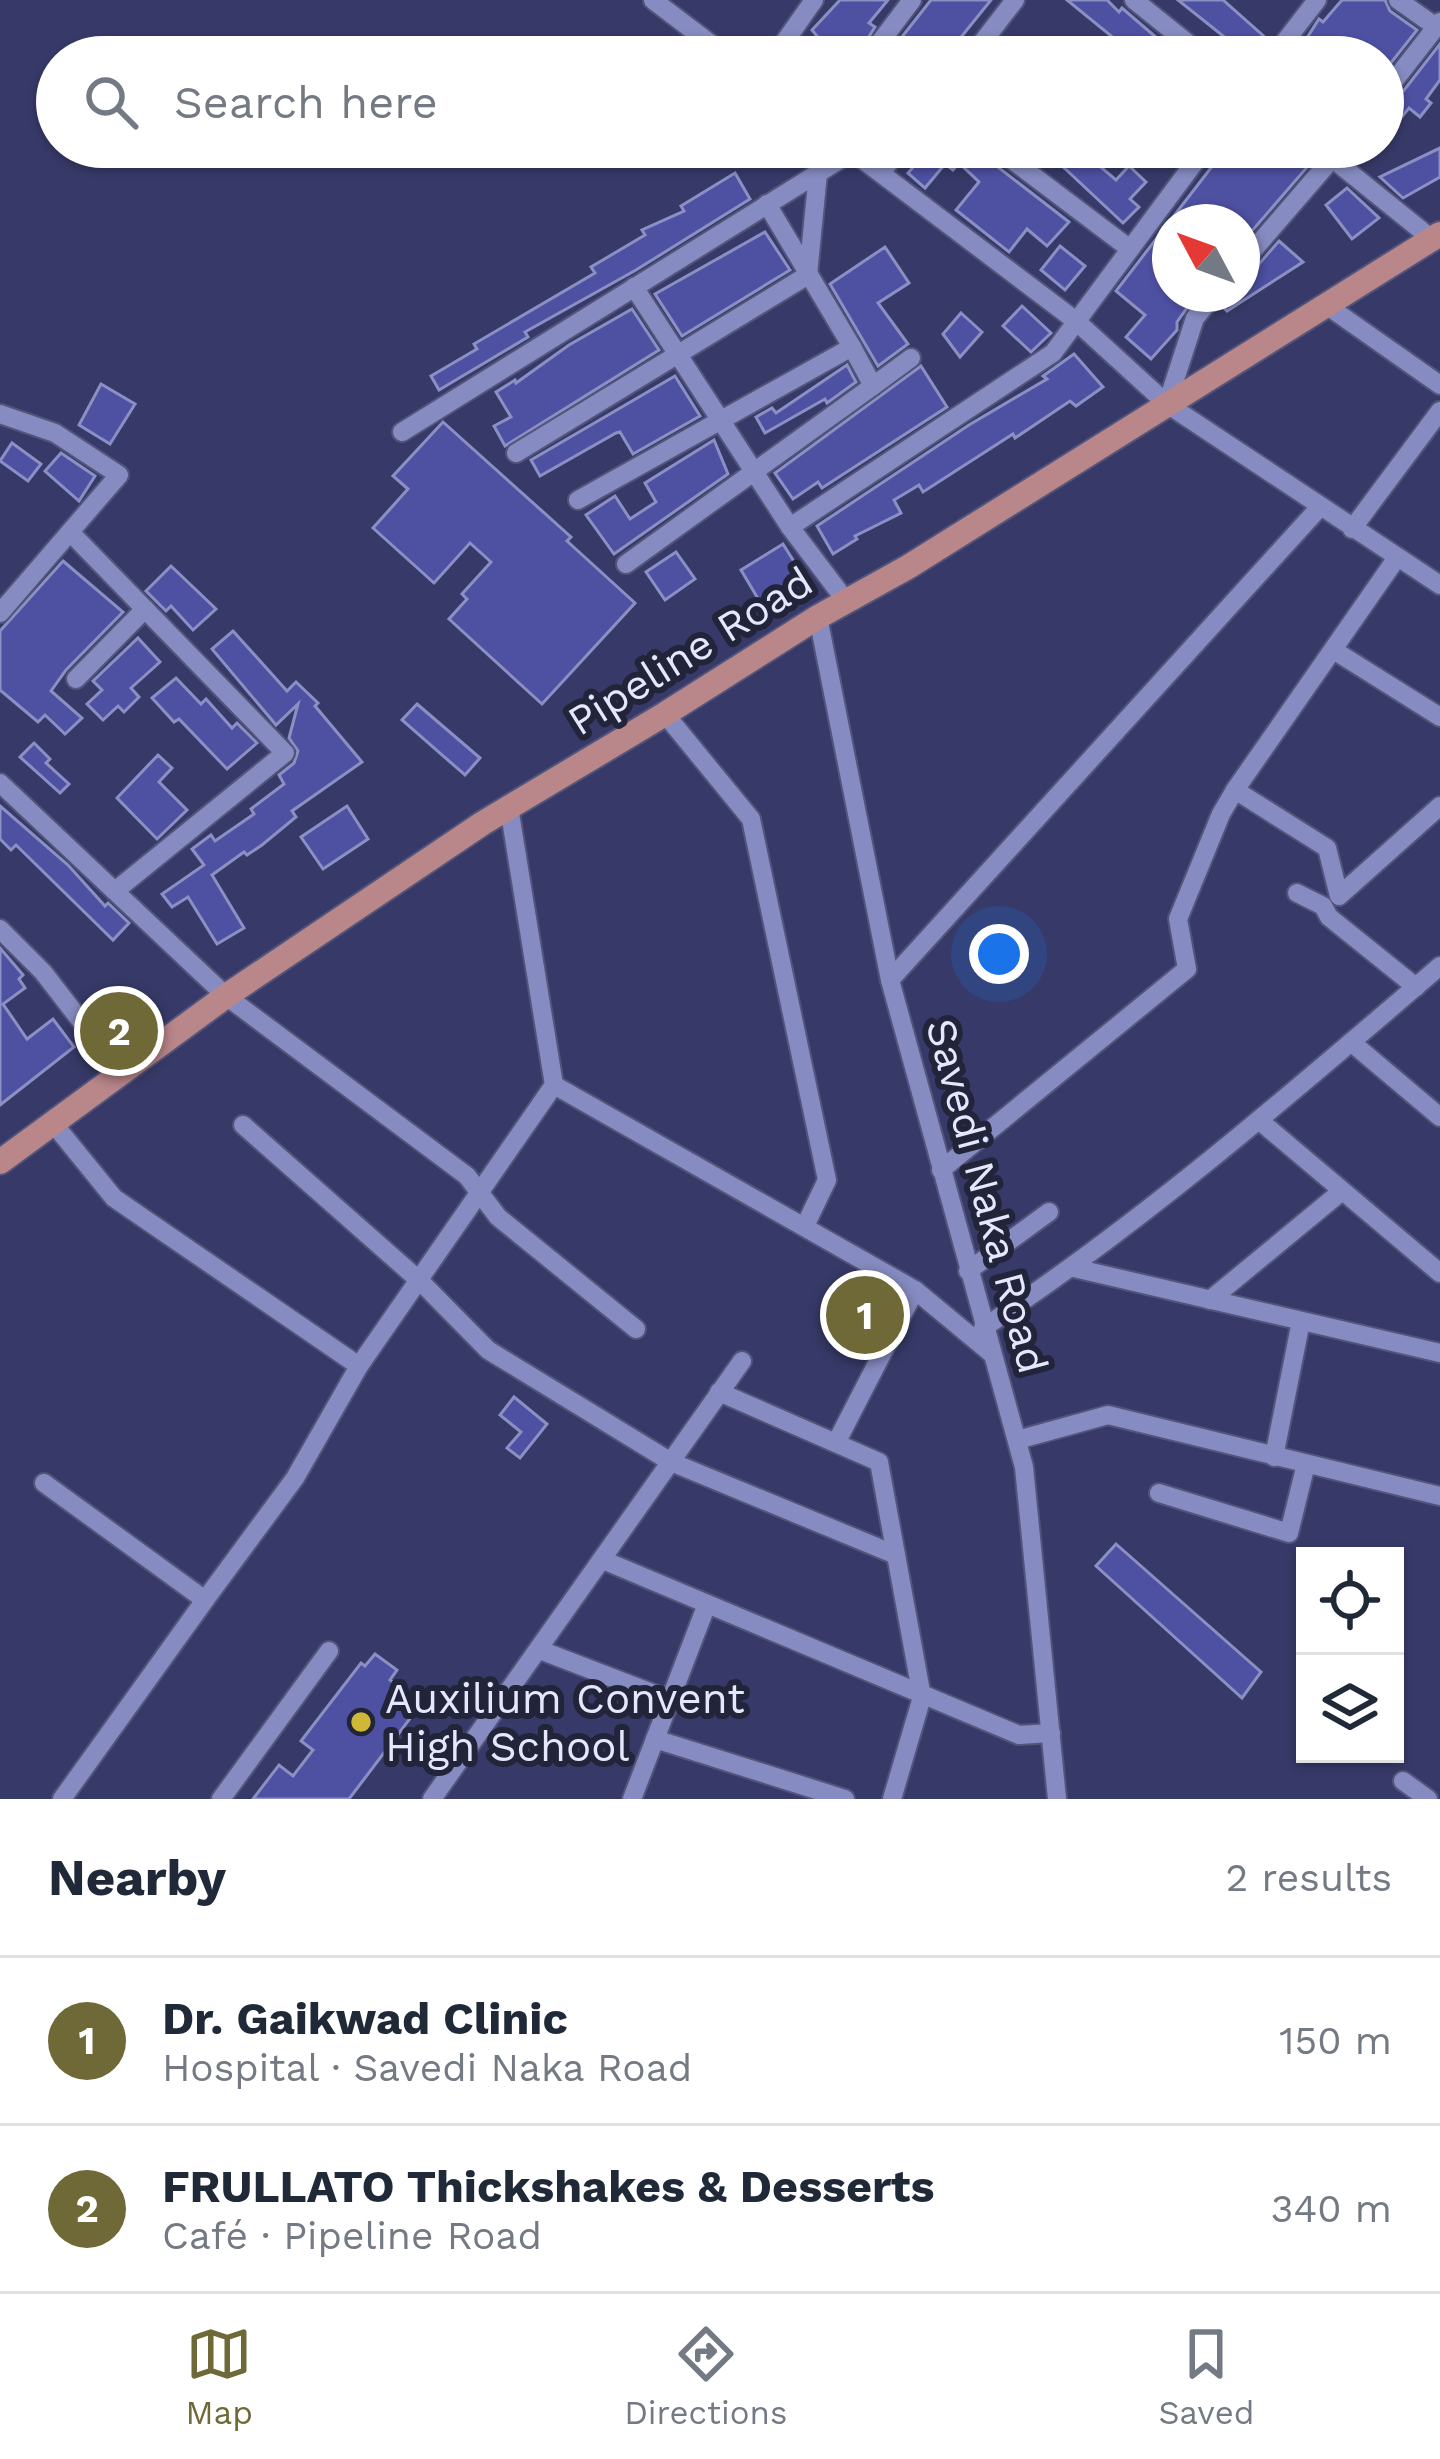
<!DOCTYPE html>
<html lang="en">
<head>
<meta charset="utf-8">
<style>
  body { margin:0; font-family:"Work Sans",sans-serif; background:#f2f2f3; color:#1f2937 }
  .controls { position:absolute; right:36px; bottom:36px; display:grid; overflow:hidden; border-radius:0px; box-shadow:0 3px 9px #0004 }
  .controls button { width:108px; height:108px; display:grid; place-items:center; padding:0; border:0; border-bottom:3px solid #e0e1e3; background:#fff; color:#1f2937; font:60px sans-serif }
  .compass { position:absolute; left:1152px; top:204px; width:108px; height:108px; border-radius:50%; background:#fff; box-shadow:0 3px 9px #0004; rotate:311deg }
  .you { position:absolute; left:999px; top:954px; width:42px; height:42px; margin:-30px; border:9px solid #fff; border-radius:50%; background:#1a73e8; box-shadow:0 0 0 18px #1a73e833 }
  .badge { display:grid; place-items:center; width:78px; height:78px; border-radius:50%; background:#6e6937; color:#fff; font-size:39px; font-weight:700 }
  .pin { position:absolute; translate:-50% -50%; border:6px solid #fff; box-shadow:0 3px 12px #0006 }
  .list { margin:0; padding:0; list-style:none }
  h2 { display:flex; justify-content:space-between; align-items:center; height:156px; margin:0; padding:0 48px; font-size:51px }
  h2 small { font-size:39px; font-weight:400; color:#747a83 }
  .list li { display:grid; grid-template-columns:78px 1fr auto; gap:36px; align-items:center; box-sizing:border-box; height:168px; padding:0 48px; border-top:3px solid #e0e1e3 }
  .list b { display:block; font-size:45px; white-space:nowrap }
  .list p { margin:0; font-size:39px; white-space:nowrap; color:#747a83 }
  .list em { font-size:39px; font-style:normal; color:#747a83 }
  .icon { flex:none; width:66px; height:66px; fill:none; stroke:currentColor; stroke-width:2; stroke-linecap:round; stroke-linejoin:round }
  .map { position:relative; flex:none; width:1440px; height:1799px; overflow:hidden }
  .search { position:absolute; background:#fff; box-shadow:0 3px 9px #0004; left:36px; right:36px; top:36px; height:132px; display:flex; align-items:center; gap:30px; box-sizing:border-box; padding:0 42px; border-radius:66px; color:#747a83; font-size:45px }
  .sheet { height:492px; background:#fff }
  nav { display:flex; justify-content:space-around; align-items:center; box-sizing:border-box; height:168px; border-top:3px solid #e0e1e3; background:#fff; font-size:33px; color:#747a83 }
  nav a { display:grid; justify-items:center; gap:6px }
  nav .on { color:#6e6937 }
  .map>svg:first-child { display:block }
  .building { fill:#4e50a2; stroke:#8a90c4; stroke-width:3 }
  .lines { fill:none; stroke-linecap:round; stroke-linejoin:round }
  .minor-casing { stroke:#52547a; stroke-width:22 }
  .major-casing { stroke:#52547a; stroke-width:28 }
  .minor { stroke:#868cc1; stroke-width:18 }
  .major { stroke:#b9868a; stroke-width:24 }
  .poi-dot { fill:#cfb837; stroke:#222439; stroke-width:4.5 }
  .labels { text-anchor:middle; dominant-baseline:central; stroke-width:12; stroke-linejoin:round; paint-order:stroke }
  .street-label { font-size:42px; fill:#e4e7fe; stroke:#222439 }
  .poi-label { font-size:42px; fill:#e4e7fe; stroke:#222439; text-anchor:start }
</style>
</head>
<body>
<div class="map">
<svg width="1440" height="1799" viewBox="0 0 1440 1799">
  <rect width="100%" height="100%" fill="#373a68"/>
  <g class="building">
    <polygon points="840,0 888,0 869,23 875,27 856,57 834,57 812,30"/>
    <polygon points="931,0 991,0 945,57 935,57 924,47 915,57 886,57"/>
    <polygon points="1067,0 1107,0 1119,12 1122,8 1179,57 1137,57"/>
    <polygon points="1178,0 1223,0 1268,40 1254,57 1241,57 1229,47 1232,43"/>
    <polygon points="1342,0 1385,0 1390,11 1417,30 1383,73 1383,57 1318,57 1303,44 1319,19 1323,22"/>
    <polygon points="1440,44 1440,80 1426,99 1431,103 1420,117 1409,108 1383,140 1383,108 1394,103"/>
    <polygon points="931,147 972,147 1069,222 1047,246 1027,229 1009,252 956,210 979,182 959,163 953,170 945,164 925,188 908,173"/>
    <polygon points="1042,147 1077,147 1116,180 1129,166 1146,182 1130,199 1139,207 1123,223"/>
    <polygon points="1227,147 1289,147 1309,165 1245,239 1242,222 1170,222 1170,294 1197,294 1177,322 1177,330 1151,359 1126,337 1145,315 1116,291"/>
    <polygon points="1440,148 1440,177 1403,198 1380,177"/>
    <polygon points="735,173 750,199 636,270 525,332 528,337 439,390 431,376 477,349 474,344 595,273 591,267 645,235 642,230 684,211 681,206"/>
    <polygon points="1347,188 1379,218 1352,239 1326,205"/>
    <polygon points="765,232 790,270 682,336 655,294"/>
    <polygon points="1279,241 1303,262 1227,311 1222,306 1228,294 1242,294 1242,276 1252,272"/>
    <polygon points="1060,246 1085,266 1065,290 1041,270"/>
    <polygon points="885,247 909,283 878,303 908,344 878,366 830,284"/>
    <polygon points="1022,306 1051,333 1031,352 1003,326"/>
    <polygon points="632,309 659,350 505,446 494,426 511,417 496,392 515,380 516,383 569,345"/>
    <polygon points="961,313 982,332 960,357 943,334"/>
    <polygon points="1074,354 1103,387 1076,406 1070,401 1015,438 1013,434 923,492 919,485 894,500 901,513 855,536 857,539 833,554 817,526 969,425 1047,379 1043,376"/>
    <polygon points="847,365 856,382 827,403 825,399 765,433 756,417 772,408 776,413"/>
    <polygon points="921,366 947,407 822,488 818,482 793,499 775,473"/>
    <polygon points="675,376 700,416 633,454 620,432 616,433 540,476 531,460"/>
    <polygon points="101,384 135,404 110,444 79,425"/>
    <polygon points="443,422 571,537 567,541 635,603 542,704 449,619 467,599 462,594 491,562 470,543 434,583 373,528 408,489 393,476"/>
    <polygon points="714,440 728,474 614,554 586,515 615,496 630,519 656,502 645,483"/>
    <polygon points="12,443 41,464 28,481 0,461"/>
    <polygon points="61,453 95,476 79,501 45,471"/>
    <polygon points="783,544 803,576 760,602 741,570"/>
    <polygon points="676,552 695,579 665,600 646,572"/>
    <polygon points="63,561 123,612 66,670 51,691 82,718 65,734 45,715 38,722 0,690 0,631"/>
    <polygon points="171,566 216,609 193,630 171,606 166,611 146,591"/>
    <polygon points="233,631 287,691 296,682 318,703 315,706 362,762 292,811 296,817 262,845 247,855 244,852 212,875 244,928 217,944 188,897 172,907 162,894 204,865 192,849 211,835 215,841 254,814 251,809 284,784 279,775 294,763 298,751 289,738 298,704 276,725 212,649"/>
    <polygon points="138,638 160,662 131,688 139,697 124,712 118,706 103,720 87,704 102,690 93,681"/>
    <polygon points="176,678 201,704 206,699 232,728 237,723 257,743 227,769 179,719 174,722 152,698"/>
    <polygon points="417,704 480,758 465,775 402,720"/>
    <polygon points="34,743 50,759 46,763 69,784 60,793 20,757"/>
    <polygon points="158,755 172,768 159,782 187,810 157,839 117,798"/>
    <polygon points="0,806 68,865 105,906 108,903 129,923 113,940 16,845 11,850 0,839"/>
    <polygon points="347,806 368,839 323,869 301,837"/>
    <polygon points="0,948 23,975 19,979 25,988 3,1004 27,1039 53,1019 74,1047 0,1105"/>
    <polygon points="871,1284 893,1296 862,1352 839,1339"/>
    <polygon points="514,1397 547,1424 520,1458 507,1448 521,1432 500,1415"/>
    <polygon points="1116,1544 1261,1672 1242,1698 1096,1566"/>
    <polygon points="375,1654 397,1670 390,1680 421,1704 349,1799 253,1799 279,1765 293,1776 313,1750 301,1741 361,1663 365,1666"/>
  </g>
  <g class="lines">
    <defs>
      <g id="minor">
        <polyline points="653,0 728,57"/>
        <polyline points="1134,0 1205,57"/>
        <polyline points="1398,0 1436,27"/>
        <polyline points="774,57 814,0"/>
        <polyline points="869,57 912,0"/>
        <polyline points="971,57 1015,0"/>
        <polyline points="1273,57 1317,0"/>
        <polyline points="1383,95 1440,22"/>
        <polyline points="846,147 1076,321 1167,404 1440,585"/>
        <polyline points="995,147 1130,249"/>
        <polyline points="1318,147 1432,239"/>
        <polyline points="881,173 901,147"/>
        <polyline points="1242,263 1342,147"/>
        <polyline points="634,287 790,527 846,601"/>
        <polyline points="1329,307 1440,385"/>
        <polyline points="873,386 911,358"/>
        <polyline points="1167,404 1195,318 1215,294"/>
        <polyline points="0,414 55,433 119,475 0,613"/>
        <polyline points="402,432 852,152"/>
        <polyline points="516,453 808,275 818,173"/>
        <polyline points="578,500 852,347 767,204"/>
        <polyline points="790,527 1053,353 1206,147"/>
        <polyline points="1352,529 1440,411"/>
        <polyline points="70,532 285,753 115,891"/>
        <polyline points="626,564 873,386 852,347"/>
        <polyline points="818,617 890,980 1024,1467 1057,1799"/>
        <polyline points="1335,651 1440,717"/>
        <polyline points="76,679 145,609"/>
        <polyline points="665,714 751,819 827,1180 805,1226"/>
        <polyline points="0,783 226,996 467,1176 498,1217 636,1329"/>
        <polyline points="1235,790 1396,559"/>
        <polyline points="1297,893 1323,906 1329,917 1416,987"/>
        <polyline points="0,929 43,972 121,1073"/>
        <polyline points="890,980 1319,508"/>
        <polyline points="1351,1042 1440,1117"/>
        <polyline points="554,1085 915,1290 991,1353"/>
        <polyline points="1260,1121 1440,1273"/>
        <polyline points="53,1123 114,1198 359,1366"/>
        <polyline points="243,1125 421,1282 488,1350 671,1462 896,1555"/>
        <polyline points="941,1170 1187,969 1178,919 1221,814 1235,790 1327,848 1339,896 1440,806"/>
        <polyline points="1074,1268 1440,1353"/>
        <polyline points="968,1271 1049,1212"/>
        <polyline points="1210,1300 1342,1191"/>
        <path d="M983,1328C1146,1220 1292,1093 1440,966"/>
        <polyline points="719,1392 879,1462 922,1697 892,1799"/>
        <polyline points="1017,1440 1108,1415 1440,1496"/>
        <polyline points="836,1443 915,1290"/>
        <polyline points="1274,1457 1301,1321"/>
        <polyline points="44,1483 205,1600 295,1478 359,1366 554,1085 509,807"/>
        <polyline points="1159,1493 1289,1533 1306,1464"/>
        <polyline points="603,1560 1019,1735 1051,1733"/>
        <polyline points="540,1650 670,1700"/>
        <polyline points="655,1739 845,1799"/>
        <polyline points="1403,1781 1428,1799"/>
        <polyline points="62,1799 205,1600"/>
        <polyline points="221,1799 329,1651"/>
        <polyline points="432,1799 742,1361"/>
        <polyline points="632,1799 707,1604"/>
      </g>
      <polyline id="major" points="0,1162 226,996 483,823 665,714 818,617 908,567 1440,234"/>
    </defs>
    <use href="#minor" class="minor-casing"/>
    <use href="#major" class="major-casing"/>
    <use href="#minor" class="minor"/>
    <use href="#major" class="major"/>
  </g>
  <circle class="poi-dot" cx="361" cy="1722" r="12"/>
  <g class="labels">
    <g class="street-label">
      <text transform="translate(690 651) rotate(-32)">Pipeline Road</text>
      <text transform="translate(987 1196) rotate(75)">Savedi Naka Road</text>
    </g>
    <g class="poi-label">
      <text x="385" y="1698">Auxilium Convent<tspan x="385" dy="48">High School</tspan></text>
    </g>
  </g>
</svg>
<div class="controls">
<button><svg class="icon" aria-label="locate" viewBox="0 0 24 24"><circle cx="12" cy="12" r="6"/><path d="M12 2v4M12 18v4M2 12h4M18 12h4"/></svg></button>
<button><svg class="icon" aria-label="layers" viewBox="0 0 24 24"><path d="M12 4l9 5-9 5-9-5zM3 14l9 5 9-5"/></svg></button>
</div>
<svg class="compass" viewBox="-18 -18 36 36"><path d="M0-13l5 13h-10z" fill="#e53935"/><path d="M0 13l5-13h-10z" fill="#747a83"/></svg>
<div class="you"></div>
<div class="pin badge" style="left:865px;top:1315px">1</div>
<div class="pin badge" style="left:119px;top:1031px">2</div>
<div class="search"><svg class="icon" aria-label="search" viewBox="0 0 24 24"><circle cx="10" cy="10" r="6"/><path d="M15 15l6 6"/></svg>Search here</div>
</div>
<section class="sheet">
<h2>Nearby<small>2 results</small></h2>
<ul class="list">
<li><span class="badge">1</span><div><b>Dr. Gaikwad Clinic</b><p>Hospital · Savedi Naka Road</p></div><em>150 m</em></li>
<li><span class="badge">2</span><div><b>FRULLATO Thickshakes &amp; Desserts</b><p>Café · Pipeline Road</p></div><em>340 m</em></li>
</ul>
</section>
<nav>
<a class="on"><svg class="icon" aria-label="map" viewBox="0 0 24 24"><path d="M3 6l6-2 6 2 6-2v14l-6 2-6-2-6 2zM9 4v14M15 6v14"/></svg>Map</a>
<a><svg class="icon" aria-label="directions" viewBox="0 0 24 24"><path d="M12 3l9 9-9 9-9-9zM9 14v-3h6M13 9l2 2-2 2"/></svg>Directions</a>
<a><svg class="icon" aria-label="saved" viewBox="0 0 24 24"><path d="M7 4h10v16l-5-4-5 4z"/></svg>Saved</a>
</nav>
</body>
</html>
